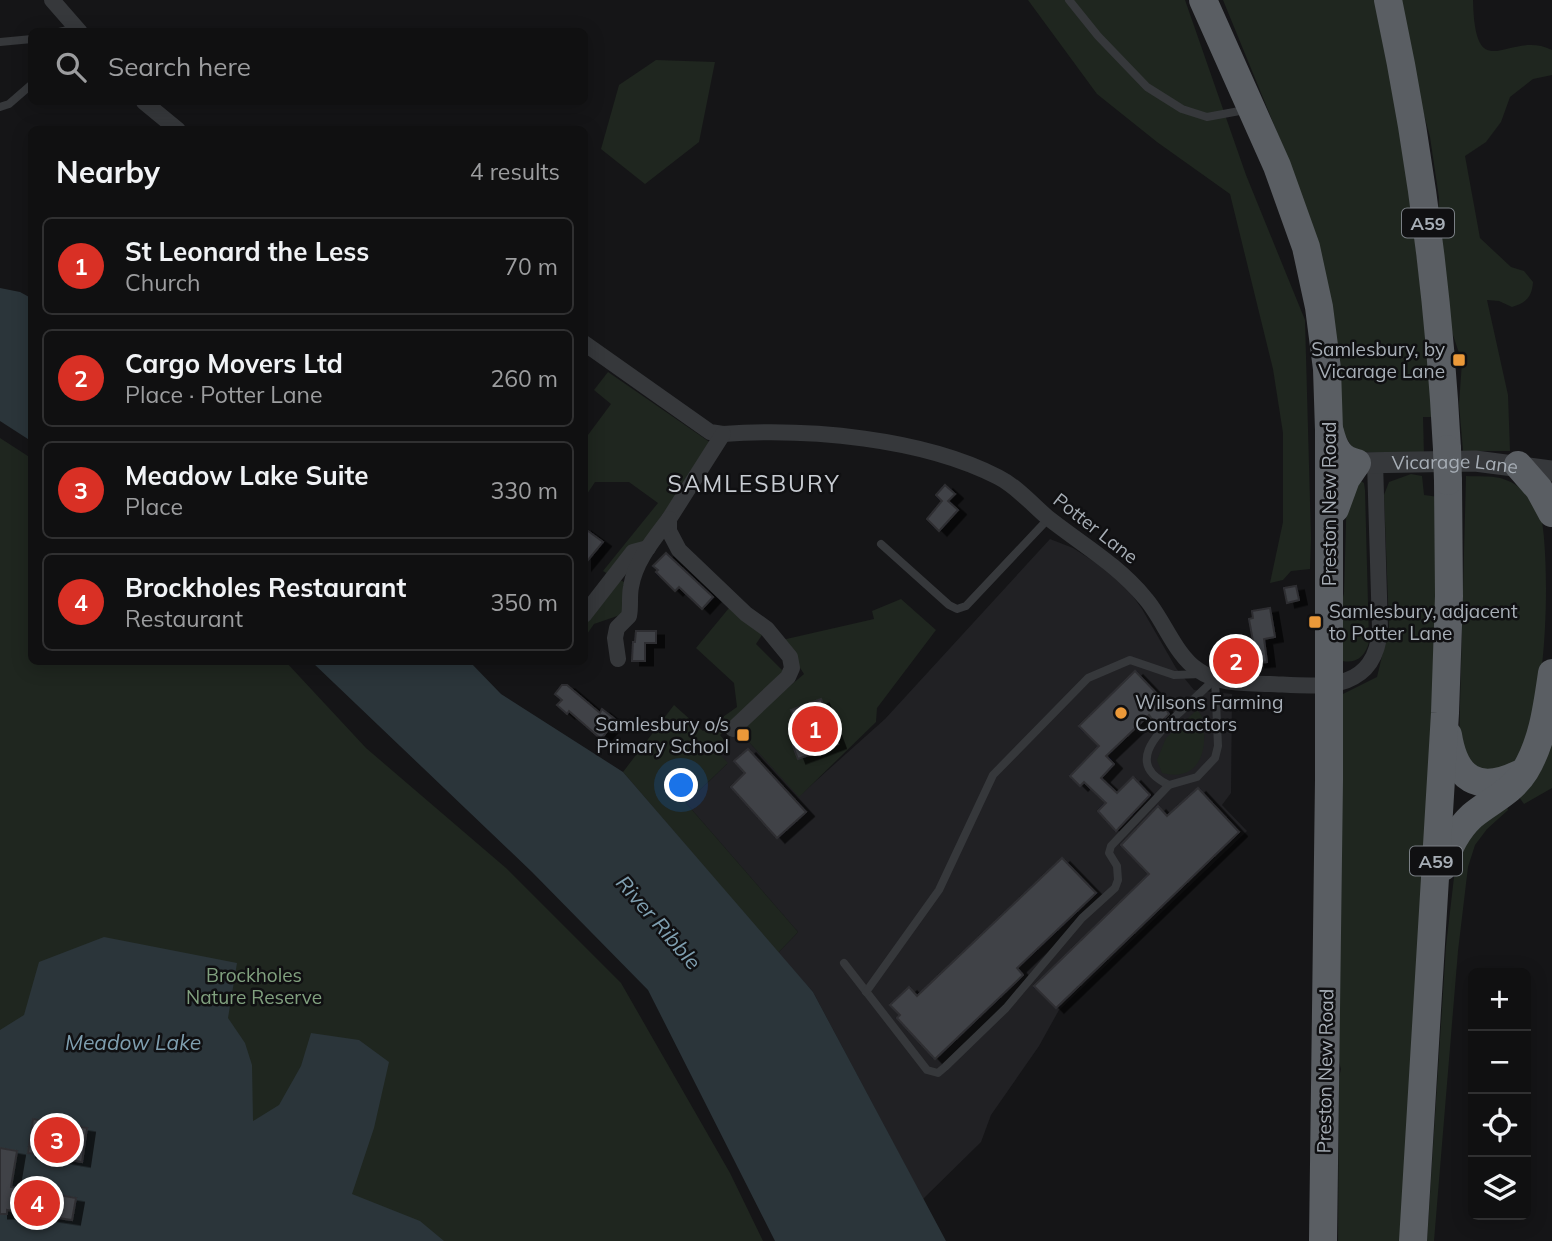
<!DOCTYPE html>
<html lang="en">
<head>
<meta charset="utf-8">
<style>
  body { margin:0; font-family:Mulish,sans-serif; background:#1e1e1f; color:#f1f3f6 }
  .controls { position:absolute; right:21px; bottom:21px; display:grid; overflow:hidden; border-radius:10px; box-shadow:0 4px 18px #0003 }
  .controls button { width:63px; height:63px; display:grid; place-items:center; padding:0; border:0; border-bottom:2px solid #303031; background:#101011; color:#f1f3f6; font:35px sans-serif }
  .you { position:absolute; left:682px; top:786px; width:24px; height:24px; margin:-18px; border:5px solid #fff; border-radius:50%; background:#1a73e8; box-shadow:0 0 0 10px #1a73e833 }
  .badge { display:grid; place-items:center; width:46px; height:46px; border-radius:50%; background:#d93025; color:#fff; font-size:23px; font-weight:700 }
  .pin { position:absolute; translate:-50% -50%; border:4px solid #fff; box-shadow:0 2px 7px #0006 }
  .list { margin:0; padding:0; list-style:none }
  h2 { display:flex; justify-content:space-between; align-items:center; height:91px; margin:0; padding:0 28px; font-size:30px }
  h2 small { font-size:23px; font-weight:400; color:#9c9d9f }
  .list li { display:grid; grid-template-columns:46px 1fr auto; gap:21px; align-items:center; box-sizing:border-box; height:98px; margin:0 14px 14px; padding:0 14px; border:2px solid #303031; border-radius:10px }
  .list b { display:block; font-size:26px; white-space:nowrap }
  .list p { margin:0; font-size:23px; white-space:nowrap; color:#9c9d9f }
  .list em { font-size:23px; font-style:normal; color:#9c9d9f }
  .icon { flex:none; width:38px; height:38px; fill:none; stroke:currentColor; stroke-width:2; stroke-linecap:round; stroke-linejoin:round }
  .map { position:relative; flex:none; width:1552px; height:1241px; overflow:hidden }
  .search { position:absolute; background:#101011; box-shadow:0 4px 18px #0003; left:28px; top:28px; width:560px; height:77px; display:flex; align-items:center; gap:18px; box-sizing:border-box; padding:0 24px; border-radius:10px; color:#9c9d9f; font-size:26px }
  .panel { position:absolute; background:#101011; box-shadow:0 4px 18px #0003; left:28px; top:126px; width:560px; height:539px; border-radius:10px }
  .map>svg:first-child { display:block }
  .built { fill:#212124 }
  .green { fill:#1f261f }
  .water { fill:#2b353a }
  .building { fill:#414347; stroke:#2f2f33; stroke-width:2; filter:url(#shadow) }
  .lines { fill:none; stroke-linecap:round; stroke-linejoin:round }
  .service { stroke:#36383b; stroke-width:8 }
  .minor { stroke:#36383b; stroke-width:16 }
  .tertiary { stroke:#36383b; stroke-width:21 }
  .trunk { stroke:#5a5e63; stroke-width:28 }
  .trunk-bridge { stroke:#5a5e63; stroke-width:28 }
  .poi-dot { fill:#eb9939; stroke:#101012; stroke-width:2.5 }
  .labels { text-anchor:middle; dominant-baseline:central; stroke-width:5; stroke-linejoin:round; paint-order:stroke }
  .shield { fill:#101012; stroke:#7a7f85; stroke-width:2 }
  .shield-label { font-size:18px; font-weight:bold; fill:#a7aeb6 }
  .poi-label { font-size:19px; fill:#a7aeb6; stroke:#101012; text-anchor:end }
  .street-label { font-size:19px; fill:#a7aeb6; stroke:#101012 }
  .park-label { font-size:19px; fill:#81a17f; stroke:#101012 }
  .water-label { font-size:21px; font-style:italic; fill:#7f9fb0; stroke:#101012 }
  .quarter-label { font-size:23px; letter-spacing:2px; fill:#c8ccd2; stroke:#101012 }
</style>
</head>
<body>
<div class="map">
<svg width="1552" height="1241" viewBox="0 0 1552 1241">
  <defs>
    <filter id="shadow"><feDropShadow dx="8" dy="4.5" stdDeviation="0" flood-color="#0009"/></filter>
  </defs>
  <rect width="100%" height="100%" fill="#151517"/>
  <g class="built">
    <polygon points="1050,539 1073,548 1101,566 1127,588 1142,609 1176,668 1194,690 1232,694 1231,793 1222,805 1247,831 1059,1010 1039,1046 991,1115 981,1142 923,1199 813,992 778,953 798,932 686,803 727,764 716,750 738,730 799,796 885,719"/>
    <polygon points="1228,643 1245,644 1245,677 1227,674"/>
  </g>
  <g class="green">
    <polygon points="1028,0 1185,0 1246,175 1305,320 1311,538 1310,569 1291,571 1283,580 1270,583 1283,522 1283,433 1273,369 1230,194 1157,142 1097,94"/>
    <polygon points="1223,0 1380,0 1394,66 1436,417 1423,417 1424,456 1354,451 1343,431 1288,159"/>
    <path d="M1400,0H1473C1475,91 1509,28 1552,50V75L1533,79L1510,97L1501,122L1486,142L1465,156L1480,238L1511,267L1524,271L1533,282C1532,297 1526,303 1512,307L1499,301L1487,300L1508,395L1510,451H1463L1459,404L1462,362L1445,311L1438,218L1439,198L1430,137L1421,104Z"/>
    <polygon points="656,60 715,62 699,142 645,184 601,149 619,85"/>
    <polygon points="608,372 711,443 644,542 608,574 603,571 658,503 629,482 595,482 585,497 585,439 611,404 594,390"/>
    <polygon points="0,438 31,458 32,662 286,662 366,748 506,868 621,983 730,1173 763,1241 0,1241"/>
    <polygon points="1411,474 1422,476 1424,495 1439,497 1440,591 1401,1241 1338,1241 1339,1077 1341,1069 1337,1055 1337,697 1377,677 1389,627 1384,495 1389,482"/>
    <path d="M1466,476C1495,477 1506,474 1528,495C1532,499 1537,503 1539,507C1552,551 1549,731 1512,765C1505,771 1491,772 1482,775L1459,744Z"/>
    <path d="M1359,480L1364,483L1365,490L1369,642C1365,658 1354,665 1339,660L1337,624L1344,593L1347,487Z"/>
    <polygon points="620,580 626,583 623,614 594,624 585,637 585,622"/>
    <polygon points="901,599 936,630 877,708 876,722 799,797 738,730 804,674 782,640 874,619 872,611"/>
    <polygon points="729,608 764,632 756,644 784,672 720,735 725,741 716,750 728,763 686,803 798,932 778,953 623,772 674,705 703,731 737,707 734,683 696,648"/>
    <path d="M1197,710C1204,717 1203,721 1204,731C1206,759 1194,781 1162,773L1157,760L1166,738Z"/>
    <polygon points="1552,728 1552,788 1524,804 1519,797"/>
    <polygon points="1506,803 1508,810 1487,829 1475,845 1468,867 1458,951 1434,1241 1427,1241 1446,946 1456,860 1462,842"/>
  </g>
  <g class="water">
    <polygon points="0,288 20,292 31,298 31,441 0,421"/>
    <polygon points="312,662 470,662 501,694 623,772 813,992 946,1241 775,1241 648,990 532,872"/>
    <polygon points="104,937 237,963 228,1018 245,1043 252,1065 253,1121 279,1105 301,1066 311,1033 359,1040 389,1062 374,1128 352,1194 420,1221 444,1241 0,1241 0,1030 24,1015 39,962"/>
  </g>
  <g class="building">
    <polygon points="945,485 955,494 948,501 958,510 939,531 927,519 942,501 936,495"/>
    <polygon points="584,528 603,542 584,565"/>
    <polygon points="666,553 713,597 702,609 679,587 675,591 656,572 658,570 653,566"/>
    <polygon points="1296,586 1299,600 1287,603 1284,588"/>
    <polygon points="1270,608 1275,637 1264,639 1267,662 1257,663 1249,619 1253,618 1252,611"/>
    <polygon points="636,631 656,631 656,643 645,643 645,661 632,661 633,642 635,642"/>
    <polygon points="1135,671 1163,700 1161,703 1169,714 1157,726 1149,715 1106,756 1114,764 1101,778 1117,793 1133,777 1150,795 1116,831 1098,811 1106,803 1084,782 1080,786 1070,776 1099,746 1079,726"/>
    <polygon points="562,685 567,685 600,713 602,709 616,720 601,739 569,711 567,714 557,705 562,700 555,694"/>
    <polygon points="821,699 838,744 798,759 793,746 803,743 791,710"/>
    <polygon points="748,749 806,812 777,838 731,787 745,773 734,761"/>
    <polygon points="1198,788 1239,832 1056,1008 1034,986 1149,874 1121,845 1158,806 1167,816"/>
    <polygon points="1062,858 1096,893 1017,968 1023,975 935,1059 897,1018 900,1015 890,1005 909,987 917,996"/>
    <polygon points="33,1119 87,1128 82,1162 28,1153"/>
    <polygon points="0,1148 17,1151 11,1187 76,1198 72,1220 7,1210 7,1214 0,1214"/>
  </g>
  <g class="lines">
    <g class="service">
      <polyline points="1069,0 1098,36 1147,87 1182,109 1207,117 1245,110"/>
      <polyline points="59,32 77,28"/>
      <polyline points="0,42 32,39"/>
      <polyline points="0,107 9,104 32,84"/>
      <polyline points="881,544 949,605 957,609 966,606 1049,518"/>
      <path d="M1169,785C1125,764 1156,735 1179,713C1191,702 1203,690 1215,679"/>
      <polyline points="844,963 927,1070 938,1073 945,1067 1006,1008 1082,918 1115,888 1118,880 1117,866 1109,853 1111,846 1169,785 1197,777 1215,758 1218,746 1215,679"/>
      <polyline points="866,992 939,890 993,775 1088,678 1130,660 1174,675 1201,674"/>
    </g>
    <g class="minor">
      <polyline points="52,0 80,32"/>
      <polyline points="144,102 178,130"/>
      <path d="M584,343L710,432L723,434C809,428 922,438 998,477C1016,486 1032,504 1047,517C1081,544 1117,564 1145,598C1163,618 1175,655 1198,670C1219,685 1245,683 1270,684C1319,686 1375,695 1380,629L1375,462"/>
      <polyline points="723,434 669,519 669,531 679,550 746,614 767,629 790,657 792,668 788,677 733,729"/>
      <polyline points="584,615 633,552 648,548"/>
      <path d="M618,659L615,638L617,628L629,616C631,606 629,597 631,587C635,561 654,539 669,519"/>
    </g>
    <path class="tertiary" id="s1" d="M1357,463L1475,461L1552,471"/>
    <g class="trunk">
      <polyline points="1203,0 1277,166 1306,247 1319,307 1327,369 1329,430 1329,780 1323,1241"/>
      <path d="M1388,0C1420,149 1439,297 1447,449"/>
      <path d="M1330,432C1334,448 1340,460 1357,463L1346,479L1335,509"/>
      <polyline points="1518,465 1539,489 1552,513"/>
      <path d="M1448,735C1455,779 1478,794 1519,774"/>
      <path d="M1443,867C1448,848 1458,829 1472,816C1490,801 1512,792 1525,771C1543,741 1547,707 1552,673"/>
      <polyline points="1413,1241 1445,713 1449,596 1448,481"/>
    </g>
    <polyline class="trunk-bridge" points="1447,449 1448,481"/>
  </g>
  <g class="poi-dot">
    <rect x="1452" y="353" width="14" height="14" rx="3.5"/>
    <rect x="1308" y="615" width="14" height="14" rx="3.5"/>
    <circle cx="1121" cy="713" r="7"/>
    <rect x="736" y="728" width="14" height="14" rx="3.5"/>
  </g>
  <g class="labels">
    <g class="shield">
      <rect x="1402" y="208.5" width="52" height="29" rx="5"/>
      <rect x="1410" y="846.5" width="52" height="29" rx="5"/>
    </g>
    <g class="shield-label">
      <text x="1428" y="223">A59</text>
      <text x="1436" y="861">A59</text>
    </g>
    <g class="poi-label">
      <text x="1445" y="349">Samlesbury, by<tspan x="1445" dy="22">Vicarage Lane</tspan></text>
      <text x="1329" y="611" text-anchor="start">Samlesbury, adjacent<tspan x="1329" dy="22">to Potter Lane</tspan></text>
      <text x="1135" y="702" text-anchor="start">Wilsons Farming<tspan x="1135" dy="22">Contractors</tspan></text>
      <text x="729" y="724">Samlesbury o/s<tspan x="729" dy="22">Primary School</tspan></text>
    </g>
    <g class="street-label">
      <text stroke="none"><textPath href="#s1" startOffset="98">Vicarage Lane</textPath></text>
      <text transform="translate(1329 504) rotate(-90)">Preston New Road</text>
      <text transform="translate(1096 528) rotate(38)">Potter Lane</text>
      <text transform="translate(1325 1071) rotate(-89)">Preston New Road</text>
    </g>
    <g class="park-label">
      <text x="254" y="975">Brockholes<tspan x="254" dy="22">Nature Reserve</tspan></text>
    </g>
    <g class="water-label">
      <text transform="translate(659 922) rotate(49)">River Ribble</text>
      <text x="133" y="1042">Meadow Lake</text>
    </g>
    <g class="quarter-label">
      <text x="754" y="483">SAMLESBURY</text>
    </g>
  </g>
</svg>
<div class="controls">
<button>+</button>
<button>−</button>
<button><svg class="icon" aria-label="locate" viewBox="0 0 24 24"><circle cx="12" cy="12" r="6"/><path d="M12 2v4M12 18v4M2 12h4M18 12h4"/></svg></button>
<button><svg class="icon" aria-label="layers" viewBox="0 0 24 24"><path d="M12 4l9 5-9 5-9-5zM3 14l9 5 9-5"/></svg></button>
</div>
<div class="you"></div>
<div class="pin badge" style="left:815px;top:729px">1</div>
<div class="pin badge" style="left:1236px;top:661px">2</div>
<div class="pin badge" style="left:57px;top:1140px">3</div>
<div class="pin badge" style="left:37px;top:1203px">4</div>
<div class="search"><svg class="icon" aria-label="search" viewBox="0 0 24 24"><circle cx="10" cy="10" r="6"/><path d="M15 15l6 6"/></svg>Search here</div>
<section class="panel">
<h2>Nearby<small>4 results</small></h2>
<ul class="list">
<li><span class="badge">1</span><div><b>St Leonard the Less</b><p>Church</p></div><em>70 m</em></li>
<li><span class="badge">2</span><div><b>Cargo Movers Ltd</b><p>Place · Potter Lane</p></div><em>260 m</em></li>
<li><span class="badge">3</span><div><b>Meadow Lake Suite</b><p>Place</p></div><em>330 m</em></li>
<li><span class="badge">4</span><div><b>Brockholes Restaurant</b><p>Restaurant</p></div><em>350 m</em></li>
</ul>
</section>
</div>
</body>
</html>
